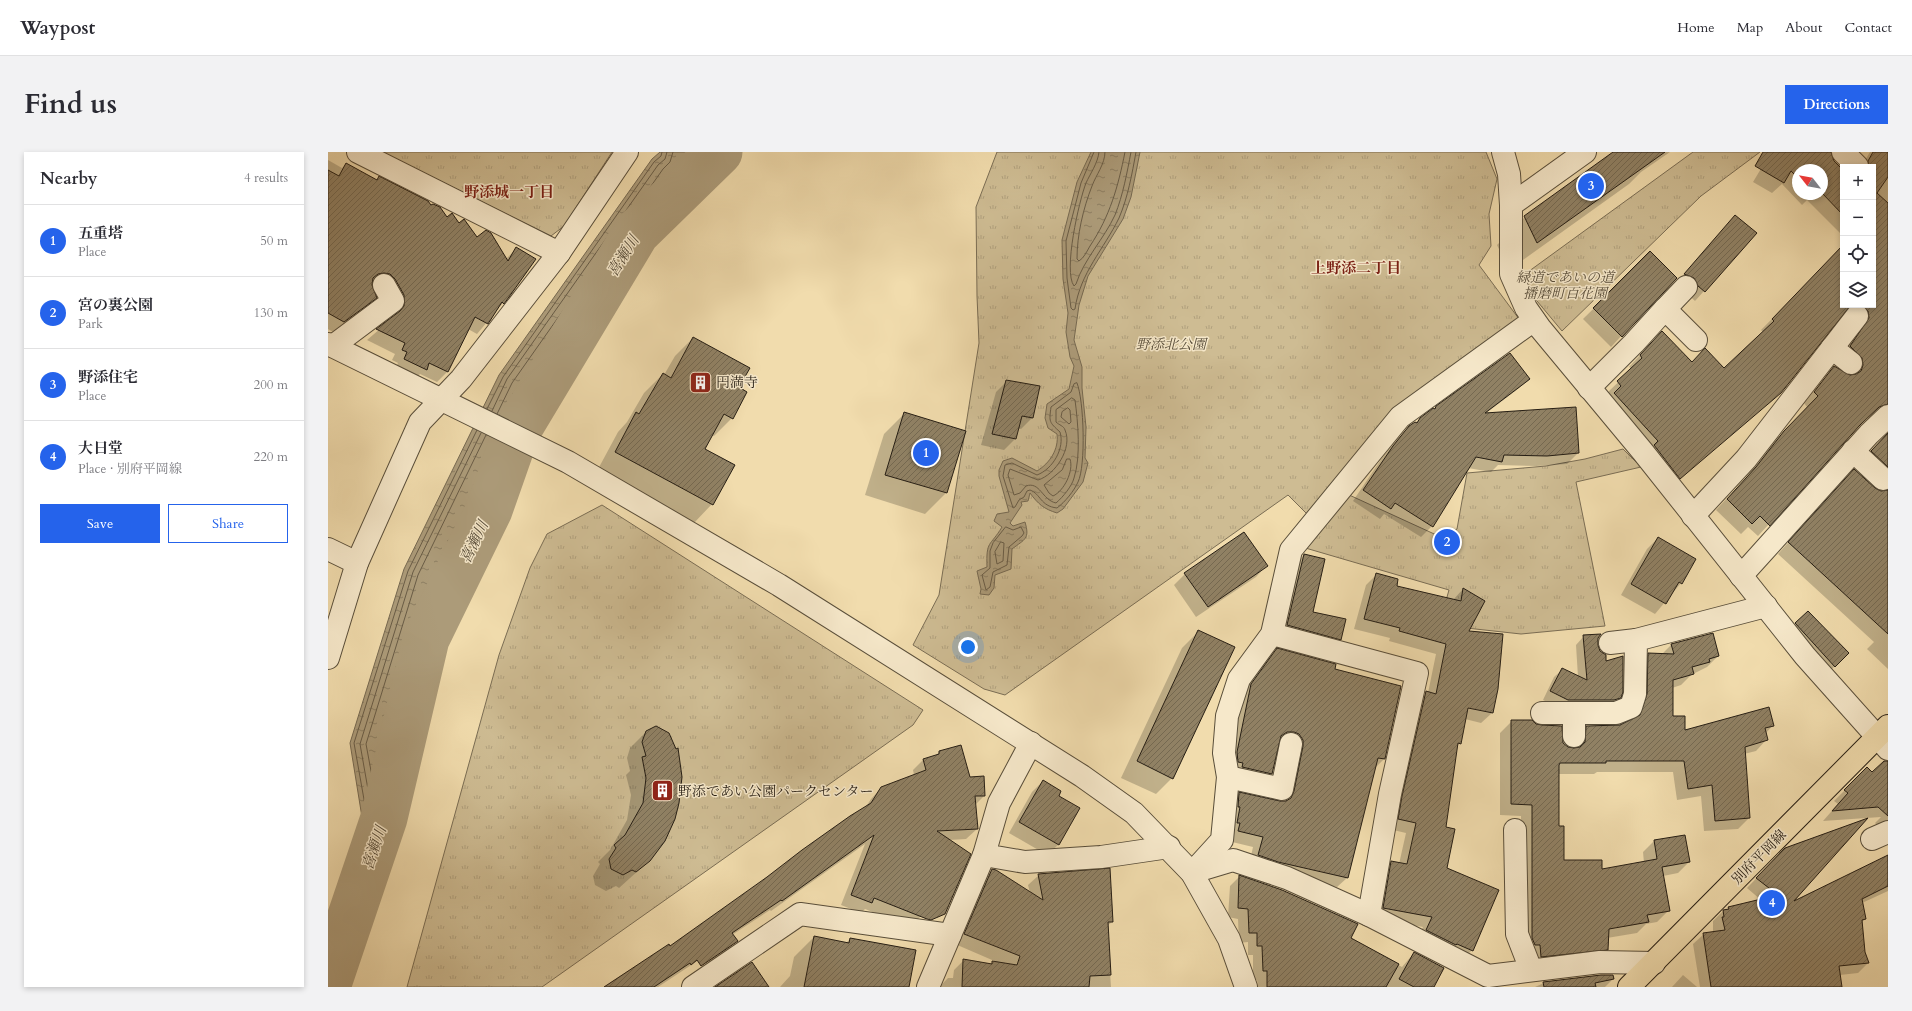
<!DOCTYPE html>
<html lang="en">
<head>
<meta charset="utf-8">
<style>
  body { margin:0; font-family:Cardo,"Noto Serif JP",serif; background:#f2f2f3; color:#2b2b33 }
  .controls { position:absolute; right:12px; top:12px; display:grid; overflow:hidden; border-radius:0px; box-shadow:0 2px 6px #0003 }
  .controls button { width:36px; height:36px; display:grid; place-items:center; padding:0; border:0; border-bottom:1px solid #e1e1e2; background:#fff; color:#2b2b33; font:20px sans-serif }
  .compass { position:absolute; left:1464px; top:12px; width:36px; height:36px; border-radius:50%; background:#fff; box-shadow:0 2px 6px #0003; rotate:301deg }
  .you { position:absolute; left:640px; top:495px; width:14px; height:14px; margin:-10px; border:3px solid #fff; border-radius:50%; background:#1a73e8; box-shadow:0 0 0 6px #1a73e833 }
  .badge { display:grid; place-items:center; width:26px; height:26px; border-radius:50%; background:#2563eb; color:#fff; font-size:13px; font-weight:700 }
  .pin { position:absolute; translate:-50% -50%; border:2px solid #fff; box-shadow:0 1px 4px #0006 }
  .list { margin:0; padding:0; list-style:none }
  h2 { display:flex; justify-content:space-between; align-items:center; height:52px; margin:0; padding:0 16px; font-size:17px }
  h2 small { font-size:13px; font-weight:400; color:#7c7c81 }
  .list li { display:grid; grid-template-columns:26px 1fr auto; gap:12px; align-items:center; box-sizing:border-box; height:72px; padding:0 16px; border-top:1px solid #e1e1e2 }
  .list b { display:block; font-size:15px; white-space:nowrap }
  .list p { margin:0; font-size:13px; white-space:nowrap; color:#7c7c81 }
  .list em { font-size:13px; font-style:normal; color:#7c7c81 }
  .actions { display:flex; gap:8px; padding:12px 16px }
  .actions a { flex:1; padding:9px 0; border:1px solid #2563eb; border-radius:0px; text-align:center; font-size:14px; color:#2563eb }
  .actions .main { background:#2563eb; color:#fff }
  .icon { flex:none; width:22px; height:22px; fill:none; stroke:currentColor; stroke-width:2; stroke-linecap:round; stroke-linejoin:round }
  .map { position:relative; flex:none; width:1560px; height:835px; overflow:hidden; border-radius:0px }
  header { display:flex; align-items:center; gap:24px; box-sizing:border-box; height:56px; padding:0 20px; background:#fff; border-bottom:1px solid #e1e1e2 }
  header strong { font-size:19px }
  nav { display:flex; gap:22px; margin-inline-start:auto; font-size:14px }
  .intro { display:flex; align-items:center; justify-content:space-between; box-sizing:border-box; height:96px; padding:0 24px }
  h1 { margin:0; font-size:28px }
  .button { padding:10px 18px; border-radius:0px; background:#2563eb; color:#fff; font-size:14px; font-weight:700 }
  main { display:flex; gap:24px; padding:0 24px }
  aside { flex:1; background:#fff; border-radius:0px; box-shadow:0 2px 6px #0003 }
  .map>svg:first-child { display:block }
  .park { fill:url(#park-tufts); stroke:#7a6d54 }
  .water { fill:url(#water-ripples); stroke:#766951 }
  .shadow { fill:#0003; fill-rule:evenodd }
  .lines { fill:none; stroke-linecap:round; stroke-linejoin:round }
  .shore { stroke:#695c46; stroke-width:1 }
  .river { stroke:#ac9b79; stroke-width:47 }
  .building { fill:url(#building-hatch); stroke:#261e14 }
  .minor-casing { stroke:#594e3a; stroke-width:24 }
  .major-casing { stroke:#261e14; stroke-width:24 }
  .minor { stroke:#f6e8ca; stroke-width:22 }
  .major { stroke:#f1dcad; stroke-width:22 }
  .labels { text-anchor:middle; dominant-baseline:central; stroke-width:3; stroke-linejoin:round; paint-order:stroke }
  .park-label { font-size:14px; font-style:italic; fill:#584d3a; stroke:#f6e8ca }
  .poi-label { font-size:14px; fill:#261e14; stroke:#f6e8ca; text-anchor:start }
  .street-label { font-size:14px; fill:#261e14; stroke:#f6e8ca }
  .neighbourhood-label { font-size:15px; font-weight:bold; fill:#7a1f14; stroke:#f6e8ca }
  .water-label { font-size:15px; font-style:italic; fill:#554a37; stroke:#f6e8ca }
</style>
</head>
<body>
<header>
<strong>Waypost</strong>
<nav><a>Home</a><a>Map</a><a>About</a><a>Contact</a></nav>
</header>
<div class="intro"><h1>Find us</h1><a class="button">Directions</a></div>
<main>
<aside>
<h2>Nearby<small>4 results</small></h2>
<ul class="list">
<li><span class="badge">1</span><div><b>五重塔</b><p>Place</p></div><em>50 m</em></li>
<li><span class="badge">2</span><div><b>宮の裏公園</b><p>Park</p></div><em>130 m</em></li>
<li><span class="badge">3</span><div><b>野添住宅</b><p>Place</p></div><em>200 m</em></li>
<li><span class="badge">4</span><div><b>大日堂</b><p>Place · 別府平岡線</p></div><em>220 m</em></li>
</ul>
<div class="actions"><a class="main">Save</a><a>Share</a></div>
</aside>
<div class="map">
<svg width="1560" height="835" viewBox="0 0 1560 835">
  <defs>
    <pattern id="park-tufts" width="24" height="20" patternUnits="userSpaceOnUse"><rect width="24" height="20" fill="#cebc93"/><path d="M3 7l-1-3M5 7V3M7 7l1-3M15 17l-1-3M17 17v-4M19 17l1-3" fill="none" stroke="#b1a17e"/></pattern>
    <pattern id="water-ripples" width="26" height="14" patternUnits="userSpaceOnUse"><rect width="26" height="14" fill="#ac9b79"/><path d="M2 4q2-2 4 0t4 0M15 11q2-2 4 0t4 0" fill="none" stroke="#8c7e62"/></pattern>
    <pattern id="building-hatch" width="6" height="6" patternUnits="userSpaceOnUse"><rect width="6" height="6" fill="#908164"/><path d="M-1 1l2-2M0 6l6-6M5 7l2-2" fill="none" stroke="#756951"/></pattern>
  </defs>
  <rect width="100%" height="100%" fill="#f1dcad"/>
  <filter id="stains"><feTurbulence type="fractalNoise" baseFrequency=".005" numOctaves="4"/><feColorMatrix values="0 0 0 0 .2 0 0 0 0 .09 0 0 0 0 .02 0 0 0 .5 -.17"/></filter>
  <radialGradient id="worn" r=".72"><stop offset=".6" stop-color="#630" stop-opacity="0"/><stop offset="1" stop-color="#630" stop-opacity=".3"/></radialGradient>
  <g class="park">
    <polygon points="54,0 284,0 236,74 223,84"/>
    <polygon points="669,0 1158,0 1169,27 1161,62 1163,94 1151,113 1194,171 979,362 960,343 677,543 656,537 585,493 611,443 651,191 649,144 648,55"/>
    <polygon points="1365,0 1432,0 1373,44 1234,179 1199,137 1193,125"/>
    <polygon points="1295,297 1313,315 1248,330 1277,474 1193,482 1111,473 1121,438 974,395 1019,342 1115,386 1129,377 1139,321 1218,314 1257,307"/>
    <polygon points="274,353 595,558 585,573 214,835 79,835 171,503 202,416 219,382"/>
  </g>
  <g class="water">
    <polygon points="332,0 391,0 308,81 188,281 161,358 98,487 56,666 0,832 0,783 8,770 38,690 22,591 76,417 171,223 324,7"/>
    <path d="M763,0H812L803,45L795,67L760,124L751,153L746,188L754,215V236L758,275L757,306L760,311L755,330L735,357L729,361C716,357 710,352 702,341L700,349L693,350L694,353L682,371L685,374L697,370C702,387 697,387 684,397L683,417L667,423L666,436L661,443L652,442L653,437L649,419L659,415C658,388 662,395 674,375L666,369L669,362L681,360L671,324V318L675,309L684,306L709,319C722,311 731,297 729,282L720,276L717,266L719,252L741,237L746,214L742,205L738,180L740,161L735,127L734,88L749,30Z"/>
  </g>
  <g class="shadow">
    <polygon points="1287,0 1342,0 1313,20 1301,32 1181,118 1169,93 1197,65"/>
    <path d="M1443,0H1502L1505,9L1515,19V84L1479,48L1474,53L1454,32L1444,41L1425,30ZM1470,18H1494V42H1470Z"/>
    <polygon points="1542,0 1560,0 1560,190 1501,252 1560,235 1560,270 1552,263 1545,263 1539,266 1430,384 1420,375 1413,382 1388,358 1417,327 1445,291 1479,255 1476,251 1506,215 1521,224 1525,224 1524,217 1511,205 1519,162 1513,163 1447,245 1348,329 1279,241 1304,217 1301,215 1323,191 1364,211 1396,217 1435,180 1433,178 1515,95 1515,153 1545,153 1545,15 1533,15"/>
    <polygon points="0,8 14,16 18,12 48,28 51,26 131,72 178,107 188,97 175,151 149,182 140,177 119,220 109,230 92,222 87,227 67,217 70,211 64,208 67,202 39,188 66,165 66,154 51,132 43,131 48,145 37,156 5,180 0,177"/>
    <polygon points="1407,64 1376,139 1367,149 1348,131"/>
    <polygon points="1322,101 1347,126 1283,195 1255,167"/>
    <polygon points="365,186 404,266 386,284 383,283 375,297 384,352 366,371 269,319 290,280 299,270 316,241 335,222 336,223 347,204"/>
    <polygon points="1201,227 1190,237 1157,262 1250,301 1239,312 1208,314 1170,313 1163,320 1140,316 1104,374 1093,385 1056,362 1052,367 1025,349 1054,306 1070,286 1081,275 1109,255"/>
    <polygon points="679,229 704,266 693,277 690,276 687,287 676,298 653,293 668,240"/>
    <polygon points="577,261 637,280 618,341 597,362 537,343 556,282"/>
    <polygon points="1560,282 1560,517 1539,497 1546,490 1450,402 1515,329 1557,340 1556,334 1533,310"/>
    <polygon points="1330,386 1353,431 1327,462 1293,443 1319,397"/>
    <polygon points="976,403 984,461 1013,487 1002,498 948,484 965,414"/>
    <polygon points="938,414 928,425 868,465 846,433 857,422"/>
    <polygon points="1048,423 1068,434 1125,448 1135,437 1139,480 1169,537 1164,561 1153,571 1137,567 1132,591 1128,595 1116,676 1118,716 1144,798 1134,808 1088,788 1095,775 1045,766 1053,721 1063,710 1071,712 1078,681 1061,677 1088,551 1098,541 1100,541 1108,502 1061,489 1062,486 1026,477 1038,433"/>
    <polygon points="1480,460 1520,501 1497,524 1458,482"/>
    <polygon points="870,480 844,626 828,642 793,626 854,496"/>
    <polygon points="1256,484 1269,493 1292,545 1283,554 1231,556 1215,548 1226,525 1235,517 1250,525 1248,493"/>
    <polygon points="1343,493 1390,504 1379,515 1363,523 1353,533 1344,536 1344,565 1356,580 1445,573 1438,581 1439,587 1428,599 1416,602 1421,666 1410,677 1376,679 1373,644 1349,648 1345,620 1269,620 1266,622 1230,622 1230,675 1235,709 1273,719 1316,711 1315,700 1326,689 1361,710 1350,721 1335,724 1341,758 1329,770 1318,772 1309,781 1279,786 1279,797 1268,809 1202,816 1193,798 1193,664 1172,663 1172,581 1184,569 1246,598 1248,586 1259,574 1293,574 1304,568 1309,555 1309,514 1321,502 1334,502"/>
    <polygon points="949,497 1006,518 1056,607 1046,617 1019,726 1009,735 940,719 921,713 925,695 900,689 902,651 911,641 952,650 957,650 966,605 956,589 951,589 943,622 933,631 901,620 913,543 939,507"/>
    <polygon points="318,580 322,708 291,736 288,734 278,739 267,733 265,724 272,712 270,710 282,698 299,668 303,643 298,623 302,619 299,606 302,596"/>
    <polygon points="611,600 641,626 656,644 647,653 649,677 638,687 621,688 593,764 582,775 537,757 533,761 513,753 537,692 443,759 442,758 404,783 408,789 398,800 379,812 389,796 330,835 277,835 341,793 342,795 537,656 543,647 553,636 586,623 585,618 595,608 607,605"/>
    <polygon points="1539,616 1544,622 1560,623 1560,684 1547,671 1553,665 1495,669 1510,652 1506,649"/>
    <polygon points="715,629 730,644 730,693 719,703 681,681 704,640"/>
    <polygon points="1560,705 1560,739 1534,751 1537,767 1534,770 1536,800 1540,811 1530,821 1512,823 1513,835 1372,835 1365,792 1376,782 1385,780 1385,769 1395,759 1401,756 1433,748 1419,736 1447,707 1462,752"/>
    <polygon points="664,718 702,741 700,733 711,723 784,770 779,774 783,835 611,835 620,826 625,826 626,818 636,808 662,812 665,810 671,811 627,792 654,728"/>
    <polygon points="912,724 1074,815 1086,801 1105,835 930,835 929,828 925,828 925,803 920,803 920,790 911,791 910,767 900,765 902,734"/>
    <polygon points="486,785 518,791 522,787 577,835 452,835 462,824 466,805"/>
    <polygon points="1355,823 1369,835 1344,835"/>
    <polygon points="1285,827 1277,835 1207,835 1216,831"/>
  </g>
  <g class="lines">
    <g class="shore">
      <polyline points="345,0 342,10 335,17 309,54 310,56 312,56 369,0"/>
      <path d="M766,0L753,31L738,89L739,126L743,156L745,158L747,157C752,121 776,97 791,66C800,45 804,22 808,0"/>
      <path d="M771,0C770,11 762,22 758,31C751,49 735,119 746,134L748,132C756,107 776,87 787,63C795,43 799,21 803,0"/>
      <path d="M777,0C777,12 768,23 764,34C755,57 749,83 749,107L751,109C756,106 759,99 762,94C782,64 790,35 797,0"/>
      <path d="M749,231C756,248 758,314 750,330C746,339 737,350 729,356C712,354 713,342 702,338L699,339L696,345L691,348L687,355L685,356L675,324L677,313L684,311L709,323C725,317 737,296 732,280C721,270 721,270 723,255L743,240L746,232Z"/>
      <path d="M744,246L747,248C750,270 753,305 746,326C744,334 735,345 728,351C714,348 712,329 698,334L692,341L686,343L680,323L682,317L710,328C727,323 745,296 737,278C736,274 731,273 728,270V258Z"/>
      <polygon points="740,256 742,258 743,270 741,272 733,265 734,260"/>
      <polyline points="159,257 175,225 326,10 333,4 334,0"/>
      <polyline points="164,259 179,227 330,13 337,7 339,0"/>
      <polyline points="169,262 184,231 265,116 268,115 269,118 179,267"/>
      <polyline points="185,269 301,76 378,0"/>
      <polyline points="189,272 305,79 385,0"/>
      <polyline points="149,278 80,419 26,591 43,687 45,685 53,665 94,486 158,357 180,294"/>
      <polyline points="153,281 85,420 32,592 45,666 48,663 89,484 153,355 175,291"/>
      <polyline points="158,283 90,423 38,592 46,635 48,634 83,483 147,353 170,289"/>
      <path d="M739,307H742C746,319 736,339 725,344L721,341L716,333L734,318Z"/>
      <polygon points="678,375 685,378 693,375 696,381 694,384 681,395 679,413 665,420 662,435 658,438 654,423 662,416 662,399 665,391"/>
      <polygon points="673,390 676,391 675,409 669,412 667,400"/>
      <polyline points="0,784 5,783 16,761 19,760 19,763 0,819"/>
    </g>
    <polyline class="river" points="0,832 56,666 98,487 161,358 188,281 308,81 391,0"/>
  </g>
  <g class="building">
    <polygon points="1285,0 1337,0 1209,91 1196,64"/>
    <polygon points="1435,0 1503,0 1506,9 1515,18 1515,63 1494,41 1494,18 1470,18 1470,26 1463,19 1456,31 1427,14"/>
    <polygon points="1545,0 1560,0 1560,25 1549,41 1560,51 1560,252 1551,255 1532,273 1442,374 1432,364 1424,372 1399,347 1428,315 1456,279 1490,244 1486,240 1506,214 1522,223 1528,222 1533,219 1535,213 1534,206 1522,194 1541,166 1540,159 1534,153 1545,153 1545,15 1541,15 1540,9"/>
    <polygon points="18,11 49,28 51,24 100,49 103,53 105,52 112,55 119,65 124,61 131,71 136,67 149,85 158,78 163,81 180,109 188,95 208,107 176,152 174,150 160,172 147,165 120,220 101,211 99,218 76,207 79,200 74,198 77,191 48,177 72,159 76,154 76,143 67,127 62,122 56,121 50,122 45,126 44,133 49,146 16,170 0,161 0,18 11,24"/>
    <polygon points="1407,63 1429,81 1377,140 1370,134 1366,126 1356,122"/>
    <polygon points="1515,93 1515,153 1523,153 1453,241 1352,327 1326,293 1330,289 1286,241 1293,234 1289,229 1314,206 1312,203 1334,179 1364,210 1377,196 1396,216 1446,169 1444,167"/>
    <polygon points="1322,99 1349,126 1294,185 1265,156"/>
    <polygon points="365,185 422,216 411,235 419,240 405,267 396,262 377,297 407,313 385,353 287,300 308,260 311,262 335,221 343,226"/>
    <polygon points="1182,201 1202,227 1157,261 1248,255 1251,301 1219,304 1176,303 1174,310 1148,305 1105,375 1067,351 1063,357 1035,338 1065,294 1081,274 1087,270 1089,271 1092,266 1105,256 1107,257 1108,254"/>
    <polygon points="678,228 712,234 705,266 694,264 688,287 664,282"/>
    <polygon points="576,260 638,279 619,341 557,323"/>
    <polygon points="1560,281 1560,315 1543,299"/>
    <polygon points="1526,317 1547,336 1553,339 1560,338 1560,482 1460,390"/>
    <polygon points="916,380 940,414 880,455 856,421"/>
    <polygon points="1330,385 1368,407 1354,432 1351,430 1338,452 1303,432"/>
    <polygon points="976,402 997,407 985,460 1018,467 1013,488 959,473"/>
    <polygon points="1048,421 1070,427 1069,434 1133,449 1135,436 1157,449 1141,479 1175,482 1170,537 1165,561 1140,556 1133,592 1130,591 1118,675 1127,677 1119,716 1171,738 1145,799 1129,792 1128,793 1098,778 1104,765 1055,756 1063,709 1079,712 1088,671 1070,667 1074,644 1098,539 1108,542 1118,492 1071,479 1072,476 1036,467"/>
    <polygon points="1480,459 1521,501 1507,515 1467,471"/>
    <polygon points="870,478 907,495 845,627 809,609"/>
    <polygon points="1385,481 1391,504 1381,507 1382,510 1364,515 1366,522 1345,528 1345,564 1357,564 1357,578 1441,555 1446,574 1437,576 1440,588 1417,595 1422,666 1387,669 1384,633 1360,637 1356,609 1278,609 1278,611 1232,611 1231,613 1231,674 1236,674 1236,708 1274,708 1274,717 1329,707 1326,688 1357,683 1362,710 1334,715 1342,759 1319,763 1321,770 1281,777 1280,798 1213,805 1212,793 1207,793 1204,786 1204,653 1183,652 1183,568 1204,568 1208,572 1214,573 1234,574 1235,591 1240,595 1246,596 1252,595 1257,590 1258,574 1292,573 1312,563 1319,542 1320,501 1346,502 1343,492"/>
    <polygon points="1273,482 1270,486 1270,493 1272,499 1278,503 1278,509 1295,504 1295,540 1293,546 1286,548 1240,548 1222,539 1234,516 1259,528 1255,483"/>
    <polygon points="949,496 1008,512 1007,517 1073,534 1057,607 1050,606 1020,726 950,710 930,703 935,685 910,679 912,671 909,671 912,655 910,655 911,640 952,649 958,649 963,646 966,639 975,594 975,588 971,582 966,580 959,580 953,584 944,622 914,615 915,611 910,610 909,600 923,532"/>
    <polygon points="328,574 341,581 348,597 350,596 354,625 351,651 347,667 337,689 322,709 308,720 304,718 295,723 283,717 281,707 288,696 286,693 297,683 315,651 318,626 314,605 318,604 314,590 318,579"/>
    <polygon points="633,593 642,625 656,624 657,644 647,644 650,677 609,679 643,702 617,762 603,768 599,767 546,746 544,751 523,743 546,683 454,749 453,748 404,781 410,789 373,814 369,808 363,813 362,811 326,835 276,835 341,792 342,794 439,725 474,698 522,664 543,651 553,635 598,618 595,607 611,602 611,599"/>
    <polygon points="1556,609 1560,609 1560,664 1550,655 1504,659 1520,641 1516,638 1539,615 1544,620"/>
    <polygon points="715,628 733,639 731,644 752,656 731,693 691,670"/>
    <polygon points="1540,666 1466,749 1560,703 1560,734 1534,747 1538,767 1534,768 1537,800 1541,811 1511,814 1514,835 1383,835 1375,781 1397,778 1394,765 1396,765 1395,758 1401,757 1400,755 1450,743 1428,726 1457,696"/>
    <polygon points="782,716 785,770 780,770 783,823 762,824 761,835 634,835 635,807 664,812 664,809 689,813 692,804 636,782 664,717 668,718 715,748 710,722"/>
    <polygon points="911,723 954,738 1030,772 1023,786 1071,812 1058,835 939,835 939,819 935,819 934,794 929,794 929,781 921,781 920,757 910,756"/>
    <polygon points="486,784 521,791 522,786 588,798 581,835 476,835"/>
    <polygon points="1086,800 1116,816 1106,835 1086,835 1071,827"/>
    <polygon points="424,810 441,835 387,835"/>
    <polygon points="1273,823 1285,823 1286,827 1267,831 1268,835 1216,835 1215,830"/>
  </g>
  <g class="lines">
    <defs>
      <g id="minor">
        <polyline points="30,0 231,101"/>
        <polyline points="1175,0 1181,22 1183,53 1183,122 1198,156 1212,176 1315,300 1477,504 1560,597"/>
        <polyline points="1515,0 1529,14"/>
        <polyline points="1183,53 1257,0"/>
        <polyline points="1337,157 1358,135"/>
        <polyline points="0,192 240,310 451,433 754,624 806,661 864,721 901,787 918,835"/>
        <polyline points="5,194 65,149 56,133"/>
        <polyline points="1504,196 1523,211"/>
        <polyline points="1261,236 1306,191 1337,157 1368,188"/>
        <polyline points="1525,299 1555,327"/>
        <polyline points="1365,364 1418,307 1529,164"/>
        <polyline points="0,397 29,411"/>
        <polyline points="1413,424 1541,282 1560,264"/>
        <polyline points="944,482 1089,521 1062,642 1041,763"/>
        <polyline points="1282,491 1308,488"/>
        <polyline points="0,506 29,411 92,270 133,227 231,101 299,0"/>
        <polyline points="1214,561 1288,561 1303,555 1307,542 1308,488 1438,454"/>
        <polyline points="1246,562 1246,584"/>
        <polyline points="703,591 671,651 656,703 697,710 773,705 841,695"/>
        <polyline points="900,625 954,637 963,592"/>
        <polyline points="1187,678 1189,782 1203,818"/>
        <polyline points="1544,687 1560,680"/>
        <polyline points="865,720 905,708 959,726 1041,763 1160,824 1272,810 1326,811"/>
        <polyline points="864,721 894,688 900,625 896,601 899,564 911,527 944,482 963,398 1072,265 1206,168"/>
        <polyline points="365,835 472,762 622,783"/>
        <polyline points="600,835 656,703"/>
      </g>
      <polyline id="major" points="1301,835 1560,574"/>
    </defs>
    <use href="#minor" class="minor-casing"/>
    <use href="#major" class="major-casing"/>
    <use href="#minor" class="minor"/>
    <use href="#major" class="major"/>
  </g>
  <defs>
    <symbol id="building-square" viewBox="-11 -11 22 22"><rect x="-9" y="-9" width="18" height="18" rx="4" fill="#8f2418" stroke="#f6e8ca"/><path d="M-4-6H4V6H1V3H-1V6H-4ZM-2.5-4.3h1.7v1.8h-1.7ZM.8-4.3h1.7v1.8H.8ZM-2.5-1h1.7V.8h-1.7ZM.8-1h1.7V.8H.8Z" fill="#fff"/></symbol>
  </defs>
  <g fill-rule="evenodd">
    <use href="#building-square" x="360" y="218" width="25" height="25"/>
    <use href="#building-square" x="322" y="626" width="25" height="25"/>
  </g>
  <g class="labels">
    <g class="park-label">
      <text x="1237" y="125">緑道であいの道<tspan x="1237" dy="16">播磨町百花園</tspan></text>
      <text x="843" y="192">野添北公園</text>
    </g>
    <g class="poi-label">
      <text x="388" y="230">円満寺</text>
      <text x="350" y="639">野添であい公園パークセンター</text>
    </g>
    <g class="street-label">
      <text transform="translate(1431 705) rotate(-45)">別府平岡線</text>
    </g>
    <g class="neighbourhood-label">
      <text x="181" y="40">野添城一丁目</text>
      <text x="1028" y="116">上野添二丁目</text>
    </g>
    <g class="water-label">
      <text transform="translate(295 104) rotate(-58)">喜瀬川</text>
      <text transform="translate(146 390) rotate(-64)">喜瀬川</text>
      <text transform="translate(46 696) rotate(-71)">喜瀬川</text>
    </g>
  </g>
  <rect width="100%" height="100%" filter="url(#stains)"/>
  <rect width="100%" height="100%" fill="url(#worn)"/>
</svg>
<div class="controls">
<button>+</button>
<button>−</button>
<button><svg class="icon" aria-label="locate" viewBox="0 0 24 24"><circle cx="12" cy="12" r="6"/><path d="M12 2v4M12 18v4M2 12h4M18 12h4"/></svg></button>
<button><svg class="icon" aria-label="layers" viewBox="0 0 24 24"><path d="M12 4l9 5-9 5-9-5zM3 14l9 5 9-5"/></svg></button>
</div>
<svg class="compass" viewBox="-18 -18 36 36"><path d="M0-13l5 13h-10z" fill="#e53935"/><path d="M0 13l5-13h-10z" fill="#7c7c81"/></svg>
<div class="you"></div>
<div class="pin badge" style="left:598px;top:301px">1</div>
<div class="pin badge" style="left:1119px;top:390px">2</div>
<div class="pin badge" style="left:1263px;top:34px">3</div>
<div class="pin badge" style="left:1444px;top:751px">4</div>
</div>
</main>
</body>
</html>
